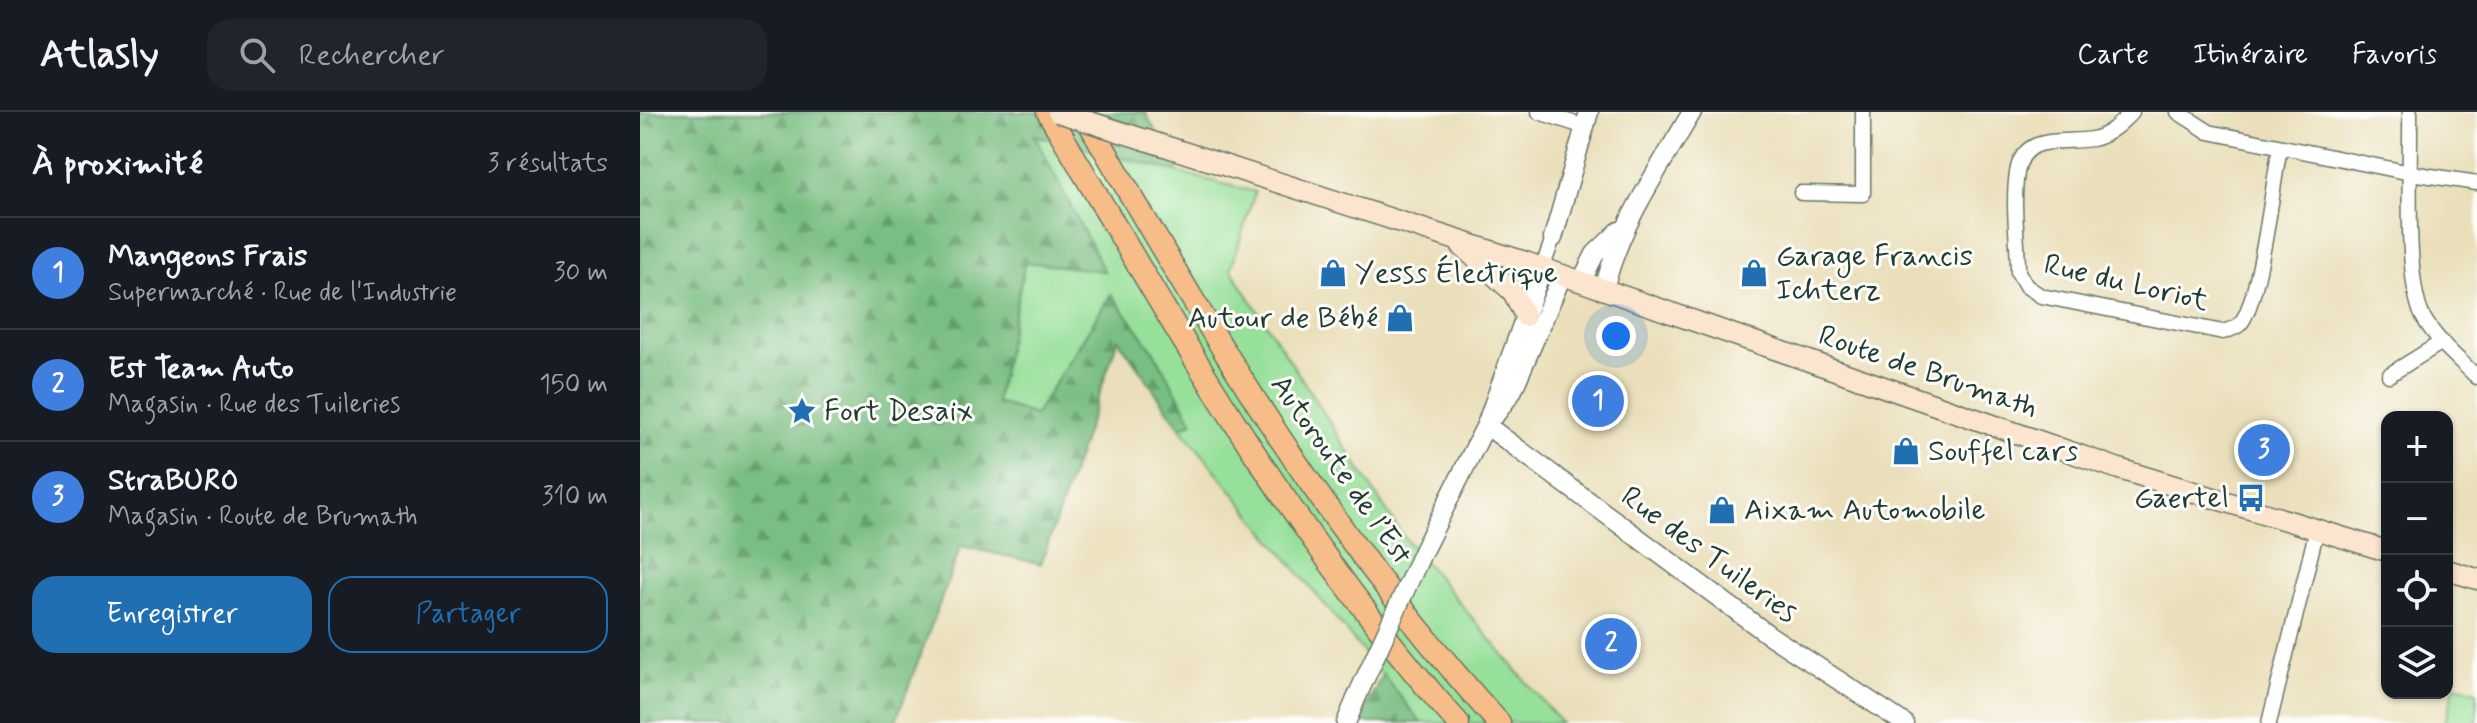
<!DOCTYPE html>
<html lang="fr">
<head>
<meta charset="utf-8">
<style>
  body { margin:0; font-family:Mynerve,sans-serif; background:#20242c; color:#f1f3f6 }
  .controls { position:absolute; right:24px; bottom:24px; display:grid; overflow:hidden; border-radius:16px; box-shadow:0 2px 6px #0004 }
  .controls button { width:72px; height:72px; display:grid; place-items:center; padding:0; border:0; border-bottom:2px solid #363941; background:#171b24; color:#f1f3f6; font:40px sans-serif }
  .you { position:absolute; left:976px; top:224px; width:28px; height:28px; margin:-20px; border:6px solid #fff; border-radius:50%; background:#1a73e8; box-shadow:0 0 0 12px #1a73e833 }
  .badge { display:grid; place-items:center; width:52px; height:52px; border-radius:50%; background:#1f6fb2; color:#fff; font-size:26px; font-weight:700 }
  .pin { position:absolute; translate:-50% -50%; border:4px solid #fff; box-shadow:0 2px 8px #0006 }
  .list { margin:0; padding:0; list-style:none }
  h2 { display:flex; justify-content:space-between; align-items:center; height:104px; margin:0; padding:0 32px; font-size:34px }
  h2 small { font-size:26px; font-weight:400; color:#9ea1a6 }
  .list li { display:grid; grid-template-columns:52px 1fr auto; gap:24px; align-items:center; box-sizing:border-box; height:112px; padding:0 32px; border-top:2px solid #363941 }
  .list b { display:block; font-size:30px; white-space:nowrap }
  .list p { margin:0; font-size:26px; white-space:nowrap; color:#9ea1a6 }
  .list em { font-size:26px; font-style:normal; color:#9ea1a6 }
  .actions { display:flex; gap:16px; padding:24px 32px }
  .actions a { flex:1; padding:18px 0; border:2px solid #1f6fb2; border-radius:24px; text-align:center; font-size:28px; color:#1f6fb2 }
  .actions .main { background:#1f6fb2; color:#fff }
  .icon { flex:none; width:44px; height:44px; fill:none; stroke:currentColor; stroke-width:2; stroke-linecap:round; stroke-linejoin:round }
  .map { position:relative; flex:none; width:1837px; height:611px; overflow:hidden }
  header { display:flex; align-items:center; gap:48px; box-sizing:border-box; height:112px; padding:0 40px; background:#171b24; border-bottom:2px solid #363941 }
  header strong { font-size:38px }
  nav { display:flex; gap:44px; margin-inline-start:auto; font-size:28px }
  .search { width:560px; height:72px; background:#20242c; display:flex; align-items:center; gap:20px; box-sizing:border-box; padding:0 28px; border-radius:24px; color:#9ea1a6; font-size:30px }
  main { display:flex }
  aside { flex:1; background:#171b24 }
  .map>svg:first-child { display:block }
  .grass { fill:#97e09a; stroke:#5b8e67; stroke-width:2 }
  .forest { fill:url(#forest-firs); stroke:#4c7e5b; stroke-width:2 }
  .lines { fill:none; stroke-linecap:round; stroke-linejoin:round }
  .minor-casing { stroke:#667663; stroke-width:17 }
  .tertiary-casing { stroke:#667663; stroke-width:21 }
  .secondary-casing { stroke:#667663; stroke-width:23 }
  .trunk-casing { stroke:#667663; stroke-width:25 }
  .minor { stroke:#fff; stroke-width:14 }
  .tertiary { stroke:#fff; stroke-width:18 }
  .secondary { stroke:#fce5cf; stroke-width:20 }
  .trunk { stroke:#f7bd88; stroke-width:22 }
  .tertiary-bridge-casing { stroke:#667663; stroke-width:21; stroke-linecap:butt }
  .secondary-bridge-casing { stroke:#667663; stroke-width:23; stroke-linecap:butt }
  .tertiary-bridge { stroke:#fff; stroke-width:18 }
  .secondary-bridge { stroke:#fce5cf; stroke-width:20 }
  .labels { text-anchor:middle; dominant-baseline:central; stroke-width:6; stroke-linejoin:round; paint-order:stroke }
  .poi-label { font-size:30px; fill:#1f3d34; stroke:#fdfcf7; text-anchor:start }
  .street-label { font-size:30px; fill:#1f3d34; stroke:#fdfcf7 }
</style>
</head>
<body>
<header>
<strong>Atlasly</strong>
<div class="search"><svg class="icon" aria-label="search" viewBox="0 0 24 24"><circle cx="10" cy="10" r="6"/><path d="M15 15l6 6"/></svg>Rechercher</div>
<nav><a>Carte</a><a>Itinéraire</a><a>Favoris</a></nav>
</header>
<main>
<aside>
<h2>À proximité<small>3 résultats</small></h2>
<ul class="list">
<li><span class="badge" style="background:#3f7fe0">1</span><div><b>Mangeons Frais</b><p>Supermarché · Rue de l'Industrie</p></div><em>30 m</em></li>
<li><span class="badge" style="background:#3f7fe0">2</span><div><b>Est Team Auto</b><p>Magasin · Rue des Tuileries</p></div><em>150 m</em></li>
<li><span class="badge" style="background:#3f7fe0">3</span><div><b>StraBURO</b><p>Magasin · Route de Brumath</p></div><em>310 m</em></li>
</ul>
<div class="actions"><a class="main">Enregistrer</a><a>Partager</a></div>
</aside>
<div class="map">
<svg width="1837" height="611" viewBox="0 0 1837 611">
  <defs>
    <pattern id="forest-firs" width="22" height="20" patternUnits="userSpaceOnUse" patternTransform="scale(2)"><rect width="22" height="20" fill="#79be82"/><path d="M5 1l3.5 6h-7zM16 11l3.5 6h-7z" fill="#639c6b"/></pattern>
  </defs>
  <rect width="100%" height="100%" fill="#fdfcf7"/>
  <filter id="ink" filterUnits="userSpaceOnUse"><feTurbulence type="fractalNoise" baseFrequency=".0125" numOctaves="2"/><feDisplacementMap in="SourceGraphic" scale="16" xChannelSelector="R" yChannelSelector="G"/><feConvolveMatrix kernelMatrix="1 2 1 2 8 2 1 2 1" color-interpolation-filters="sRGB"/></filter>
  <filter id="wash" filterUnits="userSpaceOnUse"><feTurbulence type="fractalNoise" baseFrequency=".006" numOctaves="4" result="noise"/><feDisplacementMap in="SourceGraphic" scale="32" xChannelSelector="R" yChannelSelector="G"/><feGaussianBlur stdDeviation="1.8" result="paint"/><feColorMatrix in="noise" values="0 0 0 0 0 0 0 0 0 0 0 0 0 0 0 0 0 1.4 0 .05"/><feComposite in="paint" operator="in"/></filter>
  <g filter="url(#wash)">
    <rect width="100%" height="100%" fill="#eadfba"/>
    <g class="grass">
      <polygon points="393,23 615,80 591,157 762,423 921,611 781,611 540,315 552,310 513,238 471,182 395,303 356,290 385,150 464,159"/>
      <polygon points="1815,573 1837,579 1837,611 1805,611"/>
    </g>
    <g class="forest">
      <polygon points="0,0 505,0 538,60 394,23 464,159 385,150 356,290 395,303 471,182 513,238 553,310 540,315 478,227 401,452 321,434 255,611 0,611"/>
      <polygon points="743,562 781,611 717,611"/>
    </g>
  </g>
  <g filter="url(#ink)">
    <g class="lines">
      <defs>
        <g id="minor">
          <polyline points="899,0 945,15"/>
          <path d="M1492,0C1481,11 1468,24 1452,27C1423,32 1383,20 1377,61C1372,92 1378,129 1378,160L1386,174L1401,184L1583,220C1589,218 1596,216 1600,212C1620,190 1633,70 1640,35"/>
          <polyline points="1538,0 1569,20 1771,61 1837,71"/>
          <path d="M1770,0C1771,46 1764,170 1783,205C1796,228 1818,247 1837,265"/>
          <polyline points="1161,81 1223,82 1223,0"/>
          <polyline points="902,157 913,126"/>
          <polyline points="1749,263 1802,230"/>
          <polyline points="1629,611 1677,417"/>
        </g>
        <g id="tertiary">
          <polyline points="913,126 949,0"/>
          <polyline points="941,170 955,142 979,119"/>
          <path d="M964,178C979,113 1019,57 1052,0"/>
          <polyline points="856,302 872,280 922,164"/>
          <polyline points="846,313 1129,523 1264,611"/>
          <polyline points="783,439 846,313 902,157"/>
          <polyline points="706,611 718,582"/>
        </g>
        <g id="secondary">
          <polyline points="506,28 885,150 1479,357 1747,439"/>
          <polyline points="822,134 873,180 885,204"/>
          <polyline points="1807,458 1837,467"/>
        </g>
        <g id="trunk">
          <path d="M408,0C533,212 653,426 818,611"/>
          <path d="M443,0C565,214 692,428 859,611"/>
        </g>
      </defs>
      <use href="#minor" class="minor-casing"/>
      <use href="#tertiary" class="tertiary-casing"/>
      <use href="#secondary" class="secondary-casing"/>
      <use href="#trunk" class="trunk-casing"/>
      <use href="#minor" class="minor"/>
      <use href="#tertiary" class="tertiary"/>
      <use href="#secondary" class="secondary"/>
      <use href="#trunk" class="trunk"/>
      <defs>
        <polyline id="tertiary-bridge" points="718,582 783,439"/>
        <polyline id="secondary-bridge" points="418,0 506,28"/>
      </defs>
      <use href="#tertiary-bridge" class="tertiary-bridge-casing"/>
      <use href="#secondary-bridge" class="secondary-bridge-casing"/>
      <use href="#tertiary-bridge" class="tertiary-bridge"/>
      <use href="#secondary-bridge" class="secondary-bridge"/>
    </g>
  </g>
  <defs>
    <symbol id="shop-bare" viewBox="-9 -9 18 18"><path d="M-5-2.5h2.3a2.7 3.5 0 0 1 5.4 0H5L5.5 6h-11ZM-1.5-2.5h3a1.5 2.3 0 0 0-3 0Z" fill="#1f6fb2" stroke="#fdfcf7" stroke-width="2.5" paint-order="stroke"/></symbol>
    <symbol id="sight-bare" viewBox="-9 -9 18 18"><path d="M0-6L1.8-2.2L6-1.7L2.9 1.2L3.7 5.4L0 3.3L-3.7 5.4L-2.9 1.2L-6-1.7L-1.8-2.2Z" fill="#1f6fb2" stroke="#fdfcf7" stroke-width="2.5" paint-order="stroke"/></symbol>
    <symbol id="bus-bare" viewBox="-9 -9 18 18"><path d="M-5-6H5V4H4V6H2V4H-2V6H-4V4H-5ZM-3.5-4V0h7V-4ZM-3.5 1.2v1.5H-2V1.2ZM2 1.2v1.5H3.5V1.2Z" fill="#1f6fb2" stroke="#fdfcf7" stroke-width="2.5" paint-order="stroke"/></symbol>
  </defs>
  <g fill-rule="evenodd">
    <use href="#shop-bare" x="673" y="141" width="40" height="40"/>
    <use href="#shop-bare" x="1094" y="141" width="40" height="40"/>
    <use href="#shop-bare" x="740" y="186" width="40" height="40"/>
    <use href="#sight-bare" x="142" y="279" width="40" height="40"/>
    <use href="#shop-bare" x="1246" y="319" width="40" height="40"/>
    <use href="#bus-bare" x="1591" y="366" width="40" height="40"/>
    <use href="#shop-bare" x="1062" y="378" width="40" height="40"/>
  </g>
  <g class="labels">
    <g class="poi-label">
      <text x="1136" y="144">Garage Francis<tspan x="1136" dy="34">Ichterz</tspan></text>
      <text x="715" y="161">Yesss Électrique</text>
      <text x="738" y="206" text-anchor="end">Autour de Bébé</text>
      <text x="184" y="299">Fort Desaix</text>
      <text x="1288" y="339">Souffel cars</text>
      <text x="1589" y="386" text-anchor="end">Gaertel</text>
      <text x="1104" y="398">Aixam Automobile</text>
    </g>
    <g class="street-label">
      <text transform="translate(1486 171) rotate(13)">Rue du Loriot</text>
      <text transform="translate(1288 260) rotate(19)">Route de Brumath</text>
      <text transform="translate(701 358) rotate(55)">Autoroute de l’Est</text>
      <text transform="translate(1069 443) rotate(36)">Rue des Tuileries</text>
    </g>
  </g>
</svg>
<div class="controls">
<button>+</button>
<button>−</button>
<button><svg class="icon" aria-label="locate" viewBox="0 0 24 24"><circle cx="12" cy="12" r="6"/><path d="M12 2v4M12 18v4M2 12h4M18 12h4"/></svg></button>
<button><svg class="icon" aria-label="layers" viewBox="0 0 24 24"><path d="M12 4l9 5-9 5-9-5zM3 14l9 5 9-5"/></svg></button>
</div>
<div class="you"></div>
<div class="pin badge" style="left:958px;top:289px;background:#3f7fe0">1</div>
<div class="pin badge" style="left:971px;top:532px;background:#3f7fe0">2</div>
<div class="pin badge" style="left:1624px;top:338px;background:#3f7fe0">3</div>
</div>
</main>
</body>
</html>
